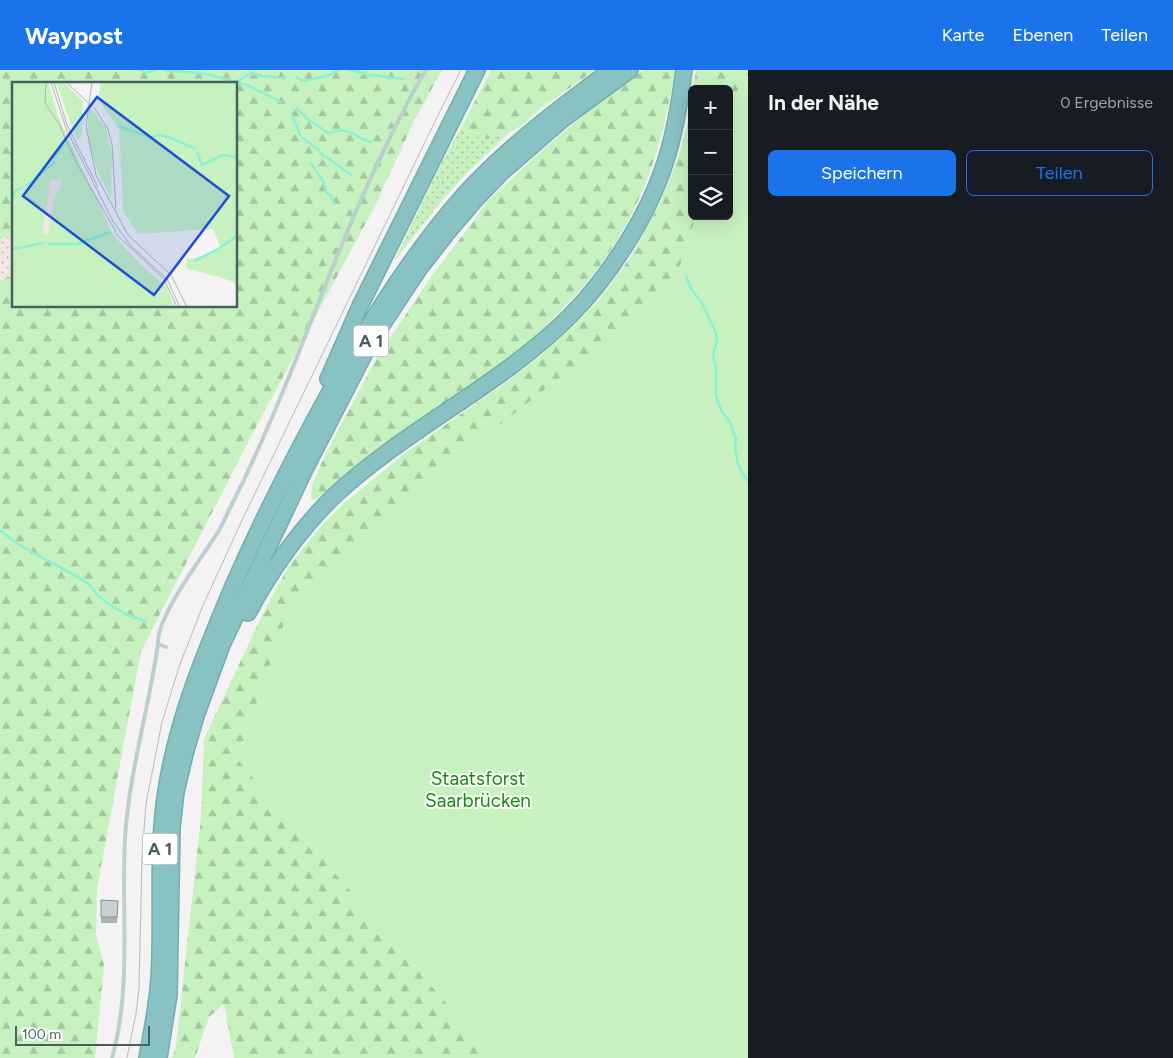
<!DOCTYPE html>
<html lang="de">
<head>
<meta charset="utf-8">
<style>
  body { margin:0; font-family:Figtree,sans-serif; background:#20242c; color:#f1f3f6 }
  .controls { position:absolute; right:15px; top:15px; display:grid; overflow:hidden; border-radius:8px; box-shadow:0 5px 20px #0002 }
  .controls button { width:45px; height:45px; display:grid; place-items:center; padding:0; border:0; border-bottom:1px solid #363941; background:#171b24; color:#f1f3f6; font:25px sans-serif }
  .scale { position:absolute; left:15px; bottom:12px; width:135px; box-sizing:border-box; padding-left:5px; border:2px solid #486160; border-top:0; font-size:14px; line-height:18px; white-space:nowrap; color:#486160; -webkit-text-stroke:4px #fff; paint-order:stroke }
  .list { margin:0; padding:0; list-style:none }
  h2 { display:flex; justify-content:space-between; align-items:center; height:65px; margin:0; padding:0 20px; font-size:21px }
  h2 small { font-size:16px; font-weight:400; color:#9ea1a6 }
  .actions { display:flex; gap:10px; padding:15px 20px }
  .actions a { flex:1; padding:11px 0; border:1px solid #1a73e8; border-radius:8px; text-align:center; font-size:18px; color:#1a73e8 }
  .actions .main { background:#1a73e8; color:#fff }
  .icon { flex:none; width:28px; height:28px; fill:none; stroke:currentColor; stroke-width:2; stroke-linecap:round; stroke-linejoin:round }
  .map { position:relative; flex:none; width:748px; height:988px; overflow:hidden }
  header { display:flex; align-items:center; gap:30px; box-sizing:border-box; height:70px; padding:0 25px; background:#1a73e8; color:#fff }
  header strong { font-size:24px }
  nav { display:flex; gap:28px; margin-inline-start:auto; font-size:18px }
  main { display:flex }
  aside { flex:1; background:#171b24 }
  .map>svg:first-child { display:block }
  .grass { fill:url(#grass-dots) }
  .forest { fill:url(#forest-firs) }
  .sand { fill:url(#sand-dots) }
  .park { fill:#c7f2c0 }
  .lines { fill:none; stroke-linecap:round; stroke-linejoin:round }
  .stream { stroke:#8bf1d1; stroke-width:2.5 }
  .motorway-casing { stroke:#73aeae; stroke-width:18 }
  .service { stroke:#bccfce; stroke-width:4 }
  .motorway { stroke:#88c2c2; stroke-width:15 }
  .tram { stroke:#b4bcbc; stroke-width:1 }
  .wall { fill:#adb3b4 }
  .building { fill:#c9d0d1; stroke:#8d9292 }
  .labels { text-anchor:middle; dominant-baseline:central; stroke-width:4; stroke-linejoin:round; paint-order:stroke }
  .shield { fill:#fff; stroke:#7f9090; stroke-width:1 }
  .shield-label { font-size:18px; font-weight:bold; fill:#486160 }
  .park-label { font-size:19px; fill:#168913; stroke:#fff }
  .inset-river { fill:none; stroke:#8bf1d1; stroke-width:2.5 }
  .inset-road { fill:none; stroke:#afb8b8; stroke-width:1 }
  .view { fill:#1d4ed8; fill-opacity:0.15; stroke:#1d4ed8; stroke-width:2.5 }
  .inset-edge { fill:none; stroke:#486160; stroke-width:2.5 }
</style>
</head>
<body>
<header>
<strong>Waypost</strong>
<nav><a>Karte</a><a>Ebenen</a><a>Teilen</a></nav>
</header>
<main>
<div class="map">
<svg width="748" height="988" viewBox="0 0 748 988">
  <defs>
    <pattern id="grass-dots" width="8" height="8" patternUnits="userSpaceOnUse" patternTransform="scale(1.25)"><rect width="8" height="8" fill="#c7f2c0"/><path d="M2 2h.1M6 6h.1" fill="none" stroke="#a4c79f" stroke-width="1.8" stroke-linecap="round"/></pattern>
    <pattern id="forest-firs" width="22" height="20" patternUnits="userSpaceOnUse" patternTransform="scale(1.25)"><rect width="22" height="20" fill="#c7f2c0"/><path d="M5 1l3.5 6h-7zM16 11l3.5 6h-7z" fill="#a4c79f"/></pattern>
    <pattern id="sand-dots" width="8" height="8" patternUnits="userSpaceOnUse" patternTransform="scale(1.25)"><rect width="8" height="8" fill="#f5e6e3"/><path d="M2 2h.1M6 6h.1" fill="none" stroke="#c8bebb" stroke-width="1.8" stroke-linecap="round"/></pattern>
  </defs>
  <rect width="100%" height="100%" fill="#f4f2f3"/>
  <path class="grass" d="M462,56L464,61C486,72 488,69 510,62L463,107L440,133L393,193L443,90Z"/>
  <g class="forest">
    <polygon points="0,0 442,0 414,51 375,136 256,357 141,581 97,818 96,865 104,895 95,988 0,988 0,211 14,204 14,236 236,236 236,14 14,14 14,162 0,170"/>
    <polygon points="491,0 595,0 544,36 521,56 510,62 487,69 476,67 464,61 462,56"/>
    <path d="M644,0H675C658,104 627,179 549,252C540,261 531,271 522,278C494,300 464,319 435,339C396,366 360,396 323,424L314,430L311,429L312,415L326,383L376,289L429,210L489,130L538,84L603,28Z"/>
    <polygon points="696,0 748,0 748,988 234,988 224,934 209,947 195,988 172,988 176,976 201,748 204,669 266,537 289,496 323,454 344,433 404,384 505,313 540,286 576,254 599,230 630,188 660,132 678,89 688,51 692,25 692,146 729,146 729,19 693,19"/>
  </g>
  <polygon class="sand" points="14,162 14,204 0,211 0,170"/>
  <polygon class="park" points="748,5 748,988 493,988 237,689 291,533 378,450 672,220 696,146 729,146 729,46 742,8"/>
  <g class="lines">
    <g class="stream">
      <polyline points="140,0 146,3 154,0"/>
      <polyline points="164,0 207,4 247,15 281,32"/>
      <polyline points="350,0 370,5 403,9"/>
      <polyline points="296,7 303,11 327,6 339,0"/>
      <polyline points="236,12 251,3 261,6 284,8"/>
      <path d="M297,39L309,50L328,63C352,56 350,66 371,72"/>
      <polyline points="292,45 301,67 318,79 323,86 328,88 351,105"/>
      <path d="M311,94C317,103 326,112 326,122L331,126L335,134"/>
      <polyline points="686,206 691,219 702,233 716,263 717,272 713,284 716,299 716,326 721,340 730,352 736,369 735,378 738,394 741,401 748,411"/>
      <path d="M0,460C25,482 58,494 86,512C92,516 95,524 101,528C114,538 130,548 146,551"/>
    </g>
    <defs>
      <g id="motorway">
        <polyline points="328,309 360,236 477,0"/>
        <path d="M248,543C271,500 299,460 335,425C407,358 500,316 570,246C609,207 648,146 665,93C675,63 680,31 684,0"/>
        <path d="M147,988C152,962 157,936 159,909C163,847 156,784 166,721C177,649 205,583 233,516C263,448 296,383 332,318C371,250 412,184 464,125C505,79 561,37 611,0"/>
        <polyline points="159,988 169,925 172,757 176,722 185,684 196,646 222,575 306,397 370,273 419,199 447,163 476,129 502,102 563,49 630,0"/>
      </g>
    </defs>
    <use href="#motorway" class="motorway-casing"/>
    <g class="service">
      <path d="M166,577L158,574C156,547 203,486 218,462C223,454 226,446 230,438C289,323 327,197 384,80C397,53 410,26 426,0"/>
      <path d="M112,988C132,917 121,841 125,768C129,703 149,638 158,574"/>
    </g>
    <use href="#motorway" class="motorway"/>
    <polyline class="tram" points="127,988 136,944 139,918 142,787 146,734 162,652 180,594 204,533 244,446 443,35 461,0"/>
  </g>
  <polygon class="wall" points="101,830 118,831 117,853 101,853"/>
  <polygon class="building" points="101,830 118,831 117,847 101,847"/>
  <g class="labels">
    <g class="shield">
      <rect x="353.5" y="255.5" width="35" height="31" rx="4"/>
      <rect x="142.5" y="763.5" width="35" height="31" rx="4"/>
    </g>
    <g class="shield-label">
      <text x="371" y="271">A 1</text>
      <text x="160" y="779">A 1</text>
    </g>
    <g class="park-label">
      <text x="478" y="708">Staatsforst<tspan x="478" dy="22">Saarbrücken</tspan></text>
    </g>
  </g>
  <g transform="translate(12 12)">
    <rect width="225" height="225" fill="#f4f2f3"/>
    <path d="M0,0H36L47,37L102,154L129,183L155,205L162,225H0ZM39,97L44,109L35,152L31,150ZM44,0H51L71,19L70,53L65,59ZM75,22L94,46L100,73L99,116L87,93L77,62ZM187,190H225V202L211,196Z" fill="#c7f2c0" fill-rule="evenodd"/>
    <path d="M39,97L50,98L48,108L44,109L35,152L31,151Z" fill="#f5e6e3"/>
    <path d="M225,152V190H187L174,186L175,177L192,175Z" fill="#c7f2c0"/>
    <path d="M89,0H225V180L211,171L201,147L126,152L111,129L107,47L86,17Z" fill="#c7f2c0"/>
    <path class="inset-river" d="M107,44L138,56L146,53L156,55L184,67M185,70L190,83L211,73L225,75M41,76L52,62M14,104L43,80M0,118L3,109L11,105M36,162H66L98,150M208,166L225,154M0,167L32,161M182,179L207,167"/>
    <path class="inset-road" d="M34,0L33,21L47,42L64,80L104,150M39,0L55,49L102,141L119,164L155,197L168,225M42,0L55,43L86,105M54,0L83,27L96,47L100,63L104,127M80,0L74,44L84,93L116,153L159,193L175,225M103,151L152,197L165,225"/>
    <path class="view" d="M85,15L217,114L142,213L11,114Z"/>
    <rect width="225" height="225" class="inset-edge"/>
  </g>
</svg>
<div class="controls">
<button>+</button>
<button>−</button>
<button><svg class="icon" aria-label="layers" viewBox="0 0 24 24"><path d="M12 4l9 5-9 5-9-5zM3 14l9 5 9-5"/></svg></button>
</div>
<div class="scale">100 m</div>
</div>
<aside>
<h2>In der Nähe<small>0 Ergebnisse</small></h2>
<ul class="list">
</ul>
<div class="actions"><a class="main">Speichern</a><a>Teilen</a></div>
</aside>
</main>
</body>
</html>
